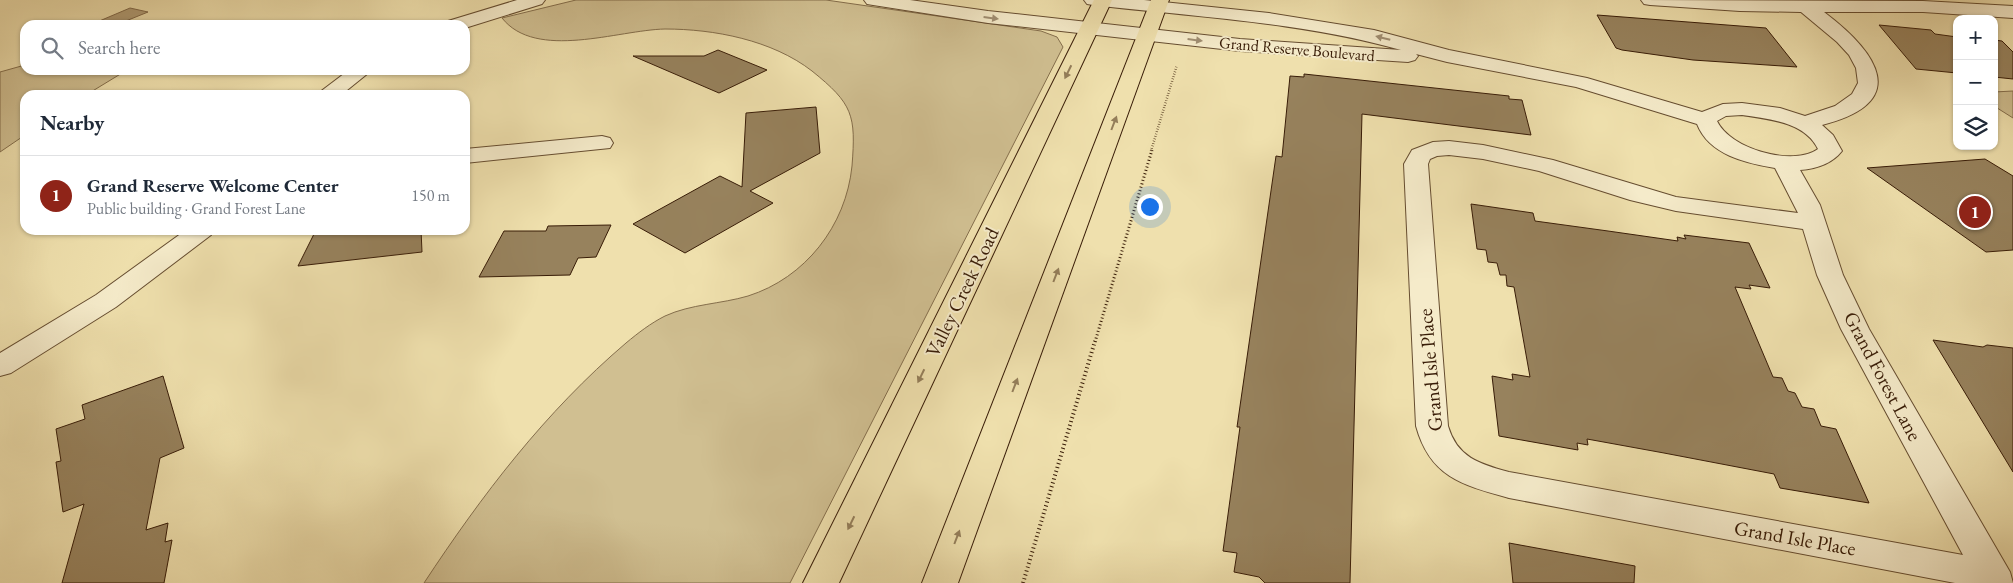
<!DOCTYPE html>
<html lang="en">
<head>
<meta charset="utf-8">
<style>
  body { margin:0; font-family:"EB Garamond",serif; background:#f6f6f7; color:#1f2937 }
  .controls { position:absolute; right:15px; top:15px; display:grid; overflow:hidden; border-radius:10px; box-shadow:0 1px 4px #0004 }
  .controls button { width:45px; height:45px; display:grid; place-items:center; padding:0; border:0; border-bottom:1px solid #e0e1e3; background:#fff; color:#1f2937; font:25px sans-serif }
  .you { position:absolute; left:1149px; top:206px; width:18px; height:18px; margin:-12px; border:4px solid #fff; border-radius:50%; background:#1a73e8; box-shadow:0 0 0 8px #1a73e833 }
  .badge { display:grid; place-items:center; width:32px; height:32px; border-radius:50%; background:#8f2418; color:#fff; font-size:16px; font-weight:700 }
  .pin { position:absolute; translate:-50% -50%; border:2px solid #fff; box-shadow:0 1px 5px #0006 }
  .list { margin:0; padding:0; list-style:none }
  h2 { display:flex; justify-content:space-between; align-items:center; height:65px; margin:0; padding:0 20px; font-size:21px }
  h2 small { font-size:16px; font-weight:400; color:#747a83 }
  .list li { display:grid; grid-template-columns:32px 1fr auto; gap:15px; align-items:center; box-sizing:border-box; height:80px; padding:0 20px; border-top:1px solid #e0e1e3 }
  .list b { display:block; font-size:19px; white-space:nowrap }
  .list p { margin:0; font-size:16px; white-space:nowrap; color:#747a83 }
  .list em { font-size:16px; font-style:normal; color:#747a83 }
  .icon { flex:none; width:28px; height:28px; fill:none; stroke:currentColor; stroke-width:2; stroke-linecap:round; stroke-linejoin:round }
  .map { position:relative; flex:none; width:2013px; height:583px; overflow:hidden }
  .search { position:absolute; background:#fff; box-shadow:0 1px 4px #0004; left:20px; top:20px; width:450px; height:55px; display:flex; align-items:center; gap:12px; box-sizing:border-box; padding:0 18px; border-radius:15px; color:#747a83; font-size:19px }
  .panel { position:absolute; background:#fff; box-shadow:0 1px 4px #0004; left:20px; top:90px; width:450px; height:145px; border-radius:15px }
  .map>svg:first-child { display:block }
  .green { fill:#d0bf91; stroke:#846e4c }
  .water { fill:#b19d75; stroke:#816949 }
  .building { fill:#97825d; stroke:#381c07 }
  .lines { fill:none; stroke-linecap:round; stroke-linejoin:round }
  .minor-casing { stroke:#664d30; stroke-width:2 }
  .major-casing { stroke:#381c07; stroke-width:2 }
  .path-far2 { stroke:#381c07; stroke-width:2.5; stroke-dasharray:0.5 2; stroke-linecap:butt }
  .path-far1 { stroke:#381c07; stroke-width:3; stroke-dasharray:1 2.5; stroke-linecap:butt }
  .path { stroke:#381c07; stroke-width:4; stroke-dasharray:1 3; stroke-linecap:butt }
  .minor { fill:#f5ebca; fill-rule:evenodd }
  .major { fill:#efe0ad; fill-rule:evenodd }
  .oneway { fill:#a08e72 }
  .oneway2 { fill:#947e5a }
  .labels { text-anchor:middle; dominant-baseline:central; stroke-width:4; stroke-linejoin:round; paint-order:stroke }
  .far-street-label { font-size:16px; fill:#381c07; stroke:#f5ebca }
  .street-label { font-size:20px; fill:#381c07; stroke:#f5ebca }
</style>
</head>
<body>
<div class="map">
<svg width="2013" height="583" viewBox="0 0 2013 583">
  <rect width="100%" height="100%" fill="#efe0ad"/>
  <filter id="stains"><feTurbulence type="fractalNoise" baseFrequency=".004" numOctaves="4"/><feColorMatrix values="0 0 0 0 .2 0 0 0 0 .09 0 0 0 0 .02 0 0 0 .5 -.17"/></filter>
  <radialGradient id="worn" r=".72"><stop offset=".6" stop-color="#630" stop-opacity="0"/><stop offset="1" stop-color="#630" stop-opacity=".3"/></radialGradient>
  <g class="green">
    <path d="M576,0H826L1041,31L1057,37L1063,47L790,583H424C482,495 545,412 626,343C638,333 651,323 665,316C691,304 721,304 748,296C805,278 846,226 852,166C856,115 853,104 812,71C772,40 714,29 665,29C618,30 536,61 502,18Z"/>
    <polygon points="25,65 25,70 127,70 86,95 25,95 25,135 0,152 0,72"/>
    <polygon points="2013,91 2013,118 1994,106 1994,92"/>
  </g>
  <polygon class="water" points="130,8 148,12 116,25 90,25"/>
  <g class="building">
    <polygon points="1597,15 1766,28 1797,67 1693,60 1622,50 1616,48"/>
    <polygon points="1879,25 1931,30 1935,34 1957,37 1957,73 1916,69"/>
    <polygon points="1994,40 2002,41 2013,52 2013,79 1994,77"/>
    <polygon points="718,50 767,70 719,93 633,56 704,56"/>
    <polygon points="1304,74 1509,96 1509,99 1522,100 1531,135 1362,114 1350,583 1265,583 1259,577 1234,572 1237,553 1223,551 1240,427 1237,427 1276,156 1282,157 1290,76 1304,77"/>
    <polygon points="816,107 820,153 750,191 773,203 685,253 633,224 720,176 742,187 746,113"/>
    <polygon points="1985,159 2013,176 2013,250 1986,252 1867,168"/>
    <polygon points="1471,204 1533,213 1535,221 1608,231 1678,241 1677,237 1686,239 1684,235 1749,243 1770,288 1749,285 1751,289 1735,287 1773,377 1782,378 1788,391 1795,393 1802,407 1814,409 1821,426 1836,429 1869,503 1780,488 1774,474 1664,453 1587,439 1588,445 1577,443 1578,450 1499,436 1492,376 1513,380 1512,374 1530,377 1514,287 1507,286 1506,275 1500,275 1497,263 1488,262 1486,250 1477,249"/>
    <polygon points="611,225 596,257 578,258 570,275 479,277 504,231 546,231 548,226"/>
    <polygon points="316,230 421,230 422,252 298,266"/>
    <polygon points="1933,340 1983,347 1987,345 2013,348 2013,472"/>
    <polygon points="163,376 184,448 160,458 146,530 168,523 165,542 172,540 164,583 62,583 84,504 63,512 56,462 61,461 56,429 85,419 82,405"/>
    <polygon points="1509,543 1635,566 1634,583 1513,583"/>
  </g>
  <g class="lines">
    <defs>
      <g id="minor">
        <polygon points="517,0 545,0 542,4 465,28 465,25 446,25 448,21"/>
        <path d="M864,0H910L988,11L1240,39L1401,50C1302,22 1195,17 1093,5L1087,4L1084,0H1144L1269,13L1374,30L1449,50L1587,78L1702,112L1723,104L1742,103L1780,108L1805,116L1835,106L1852,94L1858,83L1856,68L1849,55L1837,42L1801,12L1740,11L1650,5L1644,4L1641,0L1923,1L2013,6V18L1923,12H1824C1877,52 1913,102 1822,125L1833,135L1842,151C1832,164 1815,169 1800,170L1820,205L1843,275L1869,329L2010,572L2013,583H1955L1509,498C1462,485 1430,477 1416,426L1404,164L1412,150L1433,142L1449,141L1483,145L1553,160L1676,197L1798,213L1775,168C1746,163 1709,155 1697,124L1576,87L1447,62L1416,54L1418,56L1415,60L1408,62L1240,51L988,23L873,5L867,4ZM1742,115C1769,119 1805,122 1818,149C1793,167 1730,149 1717,121L1726,116ZM1449,155L1483,159L1539,171L1630,200L1676,211L1803,229L1817,275L1841,329L1963,555L1509,472C1479,464 1457,457 1448,426L1428,164L1430,159L1437,156Z"/>
        <polygon points="349,70 372,70 341,95 316,95"/>
        <polygon points="602,136 610,138 613,143 610,148 465,163 465,149"/>
        <polygon points="186,230 215,230 211,235 116,307 11,373 0,376 0,353 96,295"/>
      </g>
      <g id="major">
        <polygon points="1094,0 1112,0 839,583 803,583"/>
        <polygon points="1151,0 1169,0 958,583 922,583"/>
      </g>
    </defs>
    <use href="#minor" class="minor-casing"/>
    <use href="#major" class="major-casing"/>
    <polyline class="path-far2" points="1151,151 1177,65"/>
    <polyline class="path-far1" points="1095,342 1152,150"/>
    <polyline class="path" points="1023,583 1095,341"/>
    <use href="#minor" class="minor"/>
    <use href="#major" class="major"/>
  </g>
  <defs><path id="oneway-solid" d="M-6-.8H1V-3.2L6.5 0L1 3.2V.8H-6Z" transform="scale(1.25)"/></defs>
  <g class="oneway">
    <use href="#oneway-solid" transform="translate(991 18) rotate(7)"/>
    <use href="#oneway-solid" transform="translate(1383 38) rotate(-166)"/>
    <use href="#oneway-solid" transform="translate(1195 40) rotate(7)"/>
  </g>
  <g class="oneway2">
    <use href="#oneway-solid" transform="translate(1068 72) rotate(116)"/>
    <use href="#oneway-solid" transform="translate(1114 123) rotate(-69)"/>
    <use href="#oneway-solid" transform="translate(1056 275) rotate(-69)"/>
    <use href="#oneway-solid" transform="translate(921 376) rotate(116)"/>
    <use href="#oneway-solid" transform="translate(1015 385) rotate(-69)"/>
    <use href="#oneway-solid" transform="translate(851 523) rotate(116)"/>
    <use href="#oneway-solid" transform="translate(957 537) rotate(-69)"/>
  </g>
  <g class="labels">
    <g class="far-street-label">
      <text transform="translate(1297 49) rotate(5)">Grand Reserve Boulevard</text>
    </g>
    <g class="street-label">
      <text transform="translate(962 292) rotate(-64)">Valley Creek Road</text>
      <text transform="translate(1430 370) rotate(-95)">Grand Isle Place</text>
      <text transform="translate(1883 376) rotate(62)">Grand Forest Lane</text>
      <text transform="translate(1795 538) rotate(10)">Grand Isle Place</text>
    </g>
  </g>
  <rect width="100%" height="100%" filter="url(#stains)"/>
  <rect width="100%" height="100%" fill="url(#worn)"/>
</svg>
<div class="controls">
<button>+</button>
<button>−</button>
<button><svg class="icon" aria-label="layers" viewBox="0 0 24 24"><path d="M12 4l9 5-9 5-9-5zM3 14l9 5 9-5"/></svg></button>
</div>
<div class="you"></div>
<div class="pin badge" style="left:1975px;top:212px">1</div>
<div class="search"><svg class="icon" aria-label="search" viewBox="0 0 24 24"><circle cx="10" cy="10" r="6"/><path d="M15 15l6 6"/></svg>Search here</div>
<section class="panel">
<h2>Nearby<small></small></h2>
<ul class="list">
<li><span class="badge">1</span><div><b>Grand Reserve Welcome Center</b><p>Public building · Grand Forest Lane</p></div><em>150 m</em></li>
</ul>
</section>
</div>
</body>
</html>
